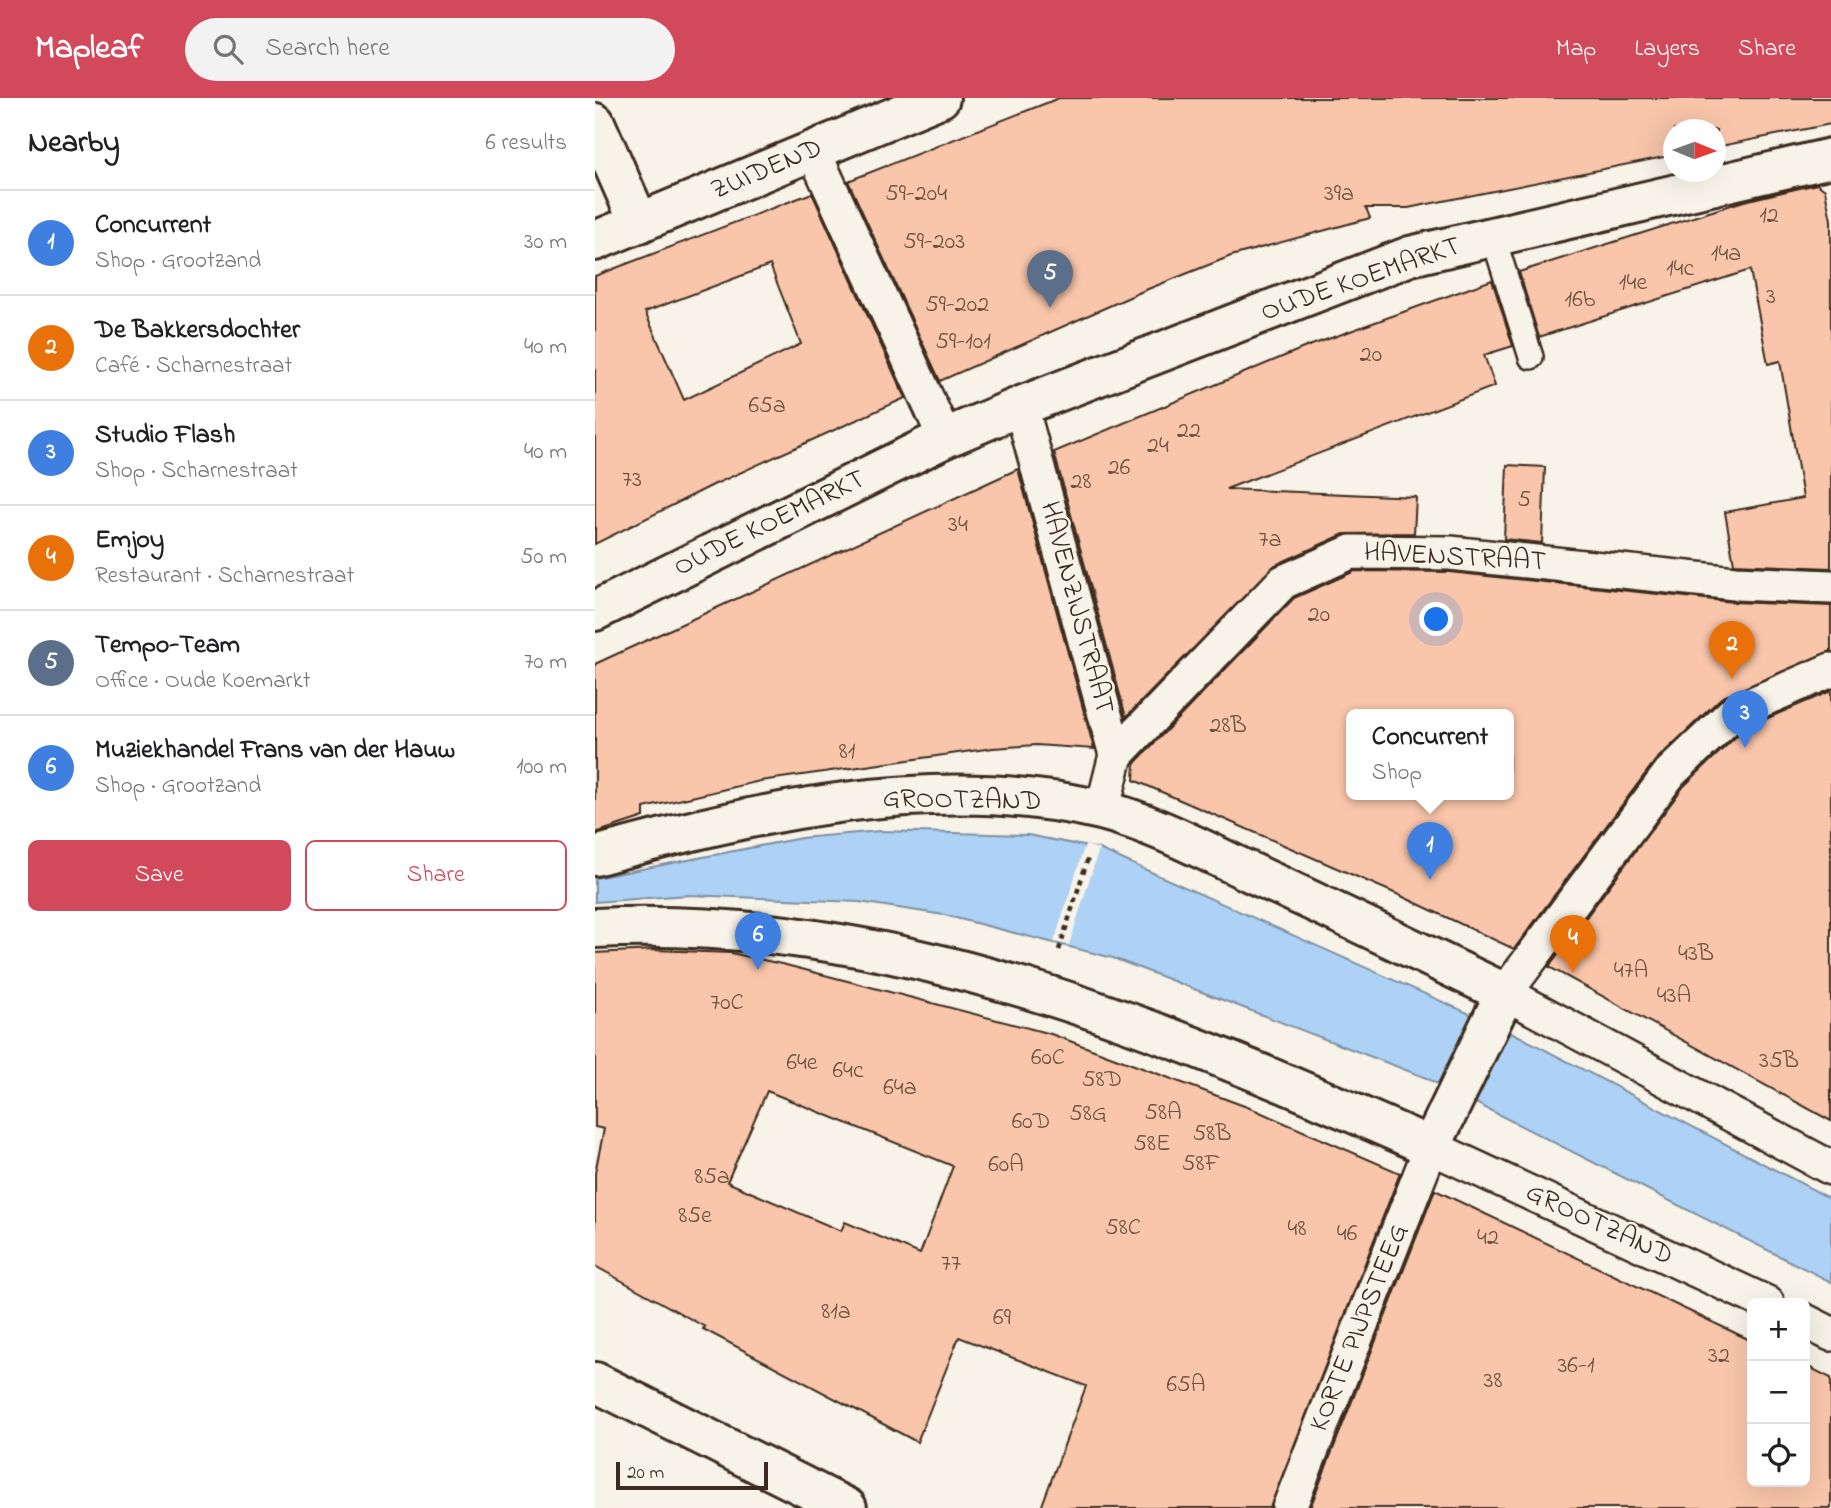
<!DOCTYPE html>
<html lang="en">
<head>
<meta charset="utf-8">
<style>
  body { margin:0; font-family:"Indie Flower",sans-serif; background:#f2f2f2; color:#202124 }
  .controls { position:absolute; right:21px; bottom:21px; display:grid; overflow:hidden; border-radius:10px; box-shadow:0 7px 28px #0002 }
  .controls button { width:63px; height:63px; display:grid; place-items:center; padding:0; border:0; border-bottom:2px solid #e0e0e0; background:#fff; color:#202124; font:35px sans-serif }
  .compass { position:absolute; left:1068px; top:21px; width:63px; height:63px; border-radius:50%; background:#fff; box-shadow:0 7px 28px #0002; rotate:91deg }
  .scale { position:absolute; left:21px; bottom:18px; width:152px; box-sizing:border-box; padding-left:7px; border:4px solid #3b2a1e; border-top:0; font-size:19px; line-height:24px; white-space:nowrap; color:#3b2a1e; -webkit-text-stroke:5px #f7f3e8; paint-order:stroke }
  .you { position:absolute; left:842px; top:522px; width:24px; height:24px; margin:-18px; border:5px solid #fff; border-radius:50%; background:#1a73e8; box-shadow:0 0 0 10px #1a73e833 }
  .badge { display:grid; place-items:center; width:46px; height:46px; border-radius:50%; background:#d1495b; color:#fff; font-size:23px; font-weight:700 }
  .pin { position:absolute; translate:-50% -58px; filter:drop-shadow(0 2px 4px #0008) }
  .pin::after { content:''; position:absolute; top:37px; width:24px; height:21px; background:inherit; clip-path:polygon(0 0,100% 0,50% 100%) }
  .popup { position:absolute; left:751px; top:611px; width:168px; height:91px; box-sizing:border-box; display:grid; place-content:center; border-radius:10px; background:#fff; filter:drop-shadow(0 2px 5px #0005); font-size:23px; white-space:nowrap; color:#757577 }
  .popup b { font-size:26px; color:#202124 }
  .popup::after { content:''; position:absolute; left:50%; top:100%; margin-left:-14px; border:14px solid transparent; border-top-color:#fff }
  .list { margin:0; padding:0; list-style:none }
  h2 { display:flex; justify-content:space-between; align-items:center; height:91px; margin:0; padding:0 28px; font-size:30px }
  h2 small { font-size:23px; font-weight:400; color:#757577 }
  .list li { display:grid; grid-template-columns:46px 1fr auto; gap:21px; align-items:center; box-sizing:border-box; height:105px; padding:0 28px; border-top:2px solid #e0e0e0 }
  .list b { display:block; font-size:26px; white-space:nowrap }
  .list p { margin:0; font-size:23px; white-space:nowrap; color:#757577 }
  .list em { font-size:23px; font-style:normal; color:#757577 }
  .actions { display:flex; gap:14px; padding:21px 28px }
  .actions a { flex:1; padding:16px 0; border:2px solid #d1495b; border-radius:10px; text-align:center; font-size:24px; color:#d1495b }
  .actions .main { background:#d1495b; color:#fff }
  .icon { flex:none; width:38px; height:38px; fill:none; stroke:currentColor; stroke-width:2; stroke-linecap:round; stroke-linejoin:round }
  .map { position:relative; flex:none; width:1236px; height:1410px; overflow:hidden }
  header { display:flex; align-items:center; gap:42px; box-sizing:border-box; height:98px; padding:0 35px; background:#d1495b; color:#fff }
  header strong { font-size:33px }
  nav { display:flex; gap:38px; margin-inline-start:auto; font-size:24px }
  .search { width:490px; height:63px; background:#f2f2f2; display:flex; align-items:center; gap:18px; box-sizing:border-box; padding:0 24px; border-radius:38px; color:#757577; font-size:26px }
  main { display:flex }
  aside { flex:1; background:#fff }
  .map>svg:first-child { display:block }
  .water { fill:#add2f6; stroke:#7f8fa0; stroke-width:2 }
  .pier { fill:#f7f3e8 }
  .building { fill:#fac6ab; stroke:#3b2a1e; stroke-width:2; fill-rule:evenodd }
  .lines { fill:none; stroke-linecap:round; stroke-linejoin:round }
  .service-casing { stroke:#3b2a1e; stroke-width:28 }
  .pedestrian-casing { stroke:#3b2a1e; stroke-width:38 }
  .minor-casing { stroke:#3b2a1e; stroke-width:44 }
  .secondary-casing { stroke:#3b2a1e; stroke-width:44 }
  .path { stroke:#3b2a1e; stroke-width:4.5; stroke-dasharray:5 5; stroke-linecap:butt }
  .service { stroke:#f7f3e8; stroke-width:23 }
  .pedestrian { stroke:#f7f3e8; stroke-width:33 }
  .minor { stroke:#f7f3e8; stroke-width:38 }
  .secondary { stroke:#f7f3e8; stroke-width:38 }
  .labels { text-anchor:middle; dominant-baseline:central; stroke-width:5; stroke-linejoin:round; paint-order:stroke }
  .number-label { font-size:24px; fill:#6b5141 }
  .street-label { font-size:28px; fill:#3b2a1e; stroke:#f7f3e8 }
</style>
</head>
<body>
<header>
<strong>Mapleaf</strong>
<div class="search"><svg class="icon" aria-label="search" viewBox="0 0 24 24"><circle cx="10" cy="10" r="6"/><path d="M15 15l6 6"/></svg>Search here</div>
<nav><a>Map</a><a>Layers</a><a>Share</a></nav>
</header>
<main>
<aside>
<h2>Nearby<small>6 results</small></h2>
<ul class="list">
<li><span class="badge" style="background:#3f7fe0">1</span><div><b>Concurrent</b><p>Shop · Grootzand</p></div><em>30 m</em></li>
<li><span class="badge" style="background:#e8710a">2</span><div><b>De Bakkersdochter</b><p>Café · Scharnestraat</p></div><em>40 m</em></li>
<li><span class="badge" style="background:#3f7fe0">3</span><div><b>Studio Flash</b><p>Shop · Scharnestraat</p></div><em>40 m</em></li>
<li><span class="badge" style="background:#e8710a">4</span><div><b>Emjoy</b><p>Restaurant · Scharnestraat</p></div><em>50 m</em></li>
<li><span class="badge" style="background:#5c6f8a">5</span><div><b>Tempo-Team</b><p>Office · Oude Koemarkt</p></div><em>70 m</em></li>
<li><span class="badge" style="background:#3f7fe0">6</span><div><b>Muziekhandel Frans van der Hauw</b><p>Shop · Grootzand</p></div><em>100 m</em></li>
</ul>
<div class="actions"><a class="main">Save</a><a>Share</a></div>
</aside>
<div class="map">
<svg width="1236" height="1410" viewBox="0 0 1236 1410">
  <rect width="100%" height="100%" fill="#f7f3e8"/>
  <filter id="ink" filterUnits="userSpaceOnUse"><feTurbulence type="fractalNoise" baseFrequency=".0143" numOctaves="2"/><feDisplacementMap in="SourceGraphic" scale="14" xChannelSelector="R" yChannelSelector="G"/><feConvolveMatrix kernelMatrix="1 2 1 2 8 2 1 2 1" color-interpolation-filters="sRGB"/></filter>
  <g filter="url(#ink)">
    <polygon class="water" points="285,733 433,737 504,751 920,936 1236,1101 1236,1184 829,979 518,860 349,817 264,804 93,797 0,804 0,780 206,740"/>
    <polygon class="pier" points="490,747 504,751 474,847 459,844"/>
    <g class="building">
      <polygon points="464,0 1236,0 1236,26 1121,49 1121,32 1079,32 1079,57 813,110 771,110 775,120 636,158 548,193 345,283 253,83"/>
      <polygon points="1222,86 1230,92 1236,122 1236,470 1139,466 1130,414 1208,400 1185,263 1173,266 1155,172 944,239 924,174 1149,103"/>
      <path d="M217,95L310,300L118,387L0,446V178ZM175,167L206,246L89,302L50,214Z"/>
      <polygon points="897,182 918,248 889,257 900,288 631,391 821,399 819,435 749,436 680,467 531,619 459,354 711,249"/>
      <polygon points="912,367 950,369 947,445 909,441"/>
      <polygon points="423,371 499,651 441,647 398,650 165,683 49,710 49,719 0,735 0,566"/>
      <path d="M760,473L854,474L1138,504L1236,508V553L1126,600L1060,663L919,851L804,797L539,682L540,665L699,500ZM756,616H914V696H756Z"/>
      <polygon points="1236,593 1236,1023 954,869 1089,688 1150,630"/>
      <path d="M59,852L136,855L191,867L456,936L660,1012L805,1075L675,1410H446L491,1288L364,1239L322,1344L108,1231L110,1229L0,1168V1075L9,1031L0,1029V855ZM172,993L358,1068L325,1156L250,1124L246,1133L132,1084Z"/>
      <polygon points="840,1092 1157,1243 1157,1384 1210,1384 1210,1267 1236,1280 1236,1410 715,1410"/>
    </g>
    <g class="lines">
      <defs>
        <polyline id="service" points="898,138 936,259"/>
        <g id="pedestrian">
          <polyline points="218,52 350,340"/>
          <polyline points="426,308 521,657 507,713"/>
          <polyline points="1236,572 1139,614 1075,675 910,895 1236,1070"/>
          <polyline points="521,657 688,484 756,454 855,455 1140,485 1236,489"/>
          <polyline points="1210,1223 1236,1236"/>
          <polyline points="694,1410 836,1049 1172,1205"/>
        </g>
        <g id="minor">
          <polyline points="0,25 44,125"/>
          <polyline points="0,143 345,0"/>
          <polyline points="0,513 350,340 426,308 815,158 1236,60"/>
          <path d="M0,758C162,714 338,673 506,712C558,725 608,752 657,775C742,814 826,855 910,895L836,1049C569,931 298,816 0,830"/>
        </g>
        <polyline id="secondary" points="0,1284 252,1410"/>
      </defs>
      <use href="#service" class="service-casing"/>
      <use href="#pedestrian" class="pedestrian-casing"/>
      <use href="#minor" class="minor-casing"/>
      <use href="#secondary" class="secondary-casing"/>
      <polyline class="path" points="464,852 494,757"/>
      <use href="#service" class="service"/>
      <use href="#pedestrian" class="pedestrian"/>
      <use href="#minor" class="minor"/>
      <use href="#secondary" class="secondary"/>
    </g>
  </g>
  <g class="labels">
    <g class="number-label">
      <text x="321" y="96">59-204</text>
      <text x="744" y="96">39a</text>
      <text x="1174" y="118">12</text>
      <text x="339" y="144">59-203</text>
      <text x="1131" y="156">14a</text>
      <text x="1085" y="171">14c</text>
      <text x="1038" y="185">14e</text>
      <text x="1176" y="199">3</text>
      <text x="985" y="202">16b</text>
      <text x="362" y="207">59-202</text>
      <text x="368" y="244">59-101</text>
      <text x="776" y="257">20</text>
      <text x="172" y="308">65a</text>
      <text x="594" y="333">22</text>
      <text x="563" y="348">24</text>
      <text x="524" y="370">26</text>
      <text x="37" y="382">73</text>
      <text x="486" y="384">28</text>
      <text x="929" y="402">5</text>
      <text x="363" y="427">34</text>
      <text x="675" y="442">7a</text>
      <text x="724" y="517">20</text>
      <text x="633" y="628">28B</text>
      <text x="252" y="654">81</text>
      <text x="1101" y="856">43B</text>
      <text x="1036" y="873">47A</text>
      <text x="1079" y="898">43A</text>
      <text x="132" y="905">70C</text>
      <text x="453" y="960">60C</text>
      <text x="1184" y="963">35B</text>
      <text x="207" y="965">64e</text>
      <text x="253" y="973">64c</text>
      <text x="507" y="982">58D</text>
      <text x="305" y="990">64a</text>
      <text x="568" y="1015">58A</text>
      <text x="493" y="1016">58G</text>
      <text x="436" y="1024">60D</text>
      <text x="617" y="1036">58B</text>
      <text x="557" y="1046">58E</text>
      <text x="606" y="1066">58F</text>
      <text x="411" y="1067">60A</text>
      <text x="117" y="1079">85a</text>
      <text x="100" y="1118">85e</text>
      <text x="528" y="1130">58C</text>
      <text x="702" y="1131">48</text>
      <text x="752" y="1136">46</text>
      <text x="893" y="1140">42</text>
      <text x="356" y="1166">77</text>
      <text x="241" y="1214">81a</text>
      <text x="407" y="1220">69</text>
      <text x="1124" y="1258">32</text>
      <text x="981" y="1268">36-1</text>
      <text x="898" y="1283">38</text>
      <text x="591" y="1287">65A</text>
    </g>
    <g class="street-label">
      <text transform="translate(172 72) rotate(-23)">ZUIDEND</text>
      <text transform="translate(766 182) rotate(-19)">OUDE KOEMARKT</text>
      <text transform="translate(175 426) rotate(-26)">OUDE KOEMARKT</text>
      <text transform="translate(860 460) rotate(3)">HAVENSTRAAT</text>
      <text transform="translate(481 510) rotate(75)">HAVENZIJSTRAAT</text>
      <text transform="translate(367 703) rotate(1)">GROOTZAND</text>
      <text transform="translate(1004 1127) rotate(25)">GROOTZAND</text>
      <text transform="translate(765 1230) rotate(-68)">KORTE PIJPSTEEG</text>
    </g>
  </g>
</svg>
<div class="controls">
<button>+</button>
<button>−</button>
<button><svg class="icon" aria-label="locate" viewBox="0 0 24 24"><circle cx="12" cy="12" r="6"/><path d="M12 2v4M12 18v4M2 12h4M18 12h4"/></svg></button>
</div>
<svg class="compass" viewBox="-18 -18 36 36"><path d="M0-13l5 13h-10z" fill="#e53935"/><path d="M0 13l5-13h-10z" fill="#757577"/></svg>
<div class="scale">20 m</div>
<div class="you"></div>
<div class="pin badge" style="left:835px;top:782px;background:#3f7fe0">1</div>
<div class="popup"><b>Concurrent</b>Shop</div>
<div class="pin badge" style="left:1137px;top:581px;background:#e8710a">2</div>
<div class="pin badge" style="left:1150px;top:650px;background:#3f7fe0">3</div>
<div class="pin badge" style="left:978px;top:875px;background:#e8710a">4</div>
<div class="pin badge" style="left:455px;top:210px;background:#5c6f8a">5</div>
<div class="pin badge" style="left:163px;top:872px;background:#3f7fe0">6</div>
</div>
</main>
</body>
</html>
